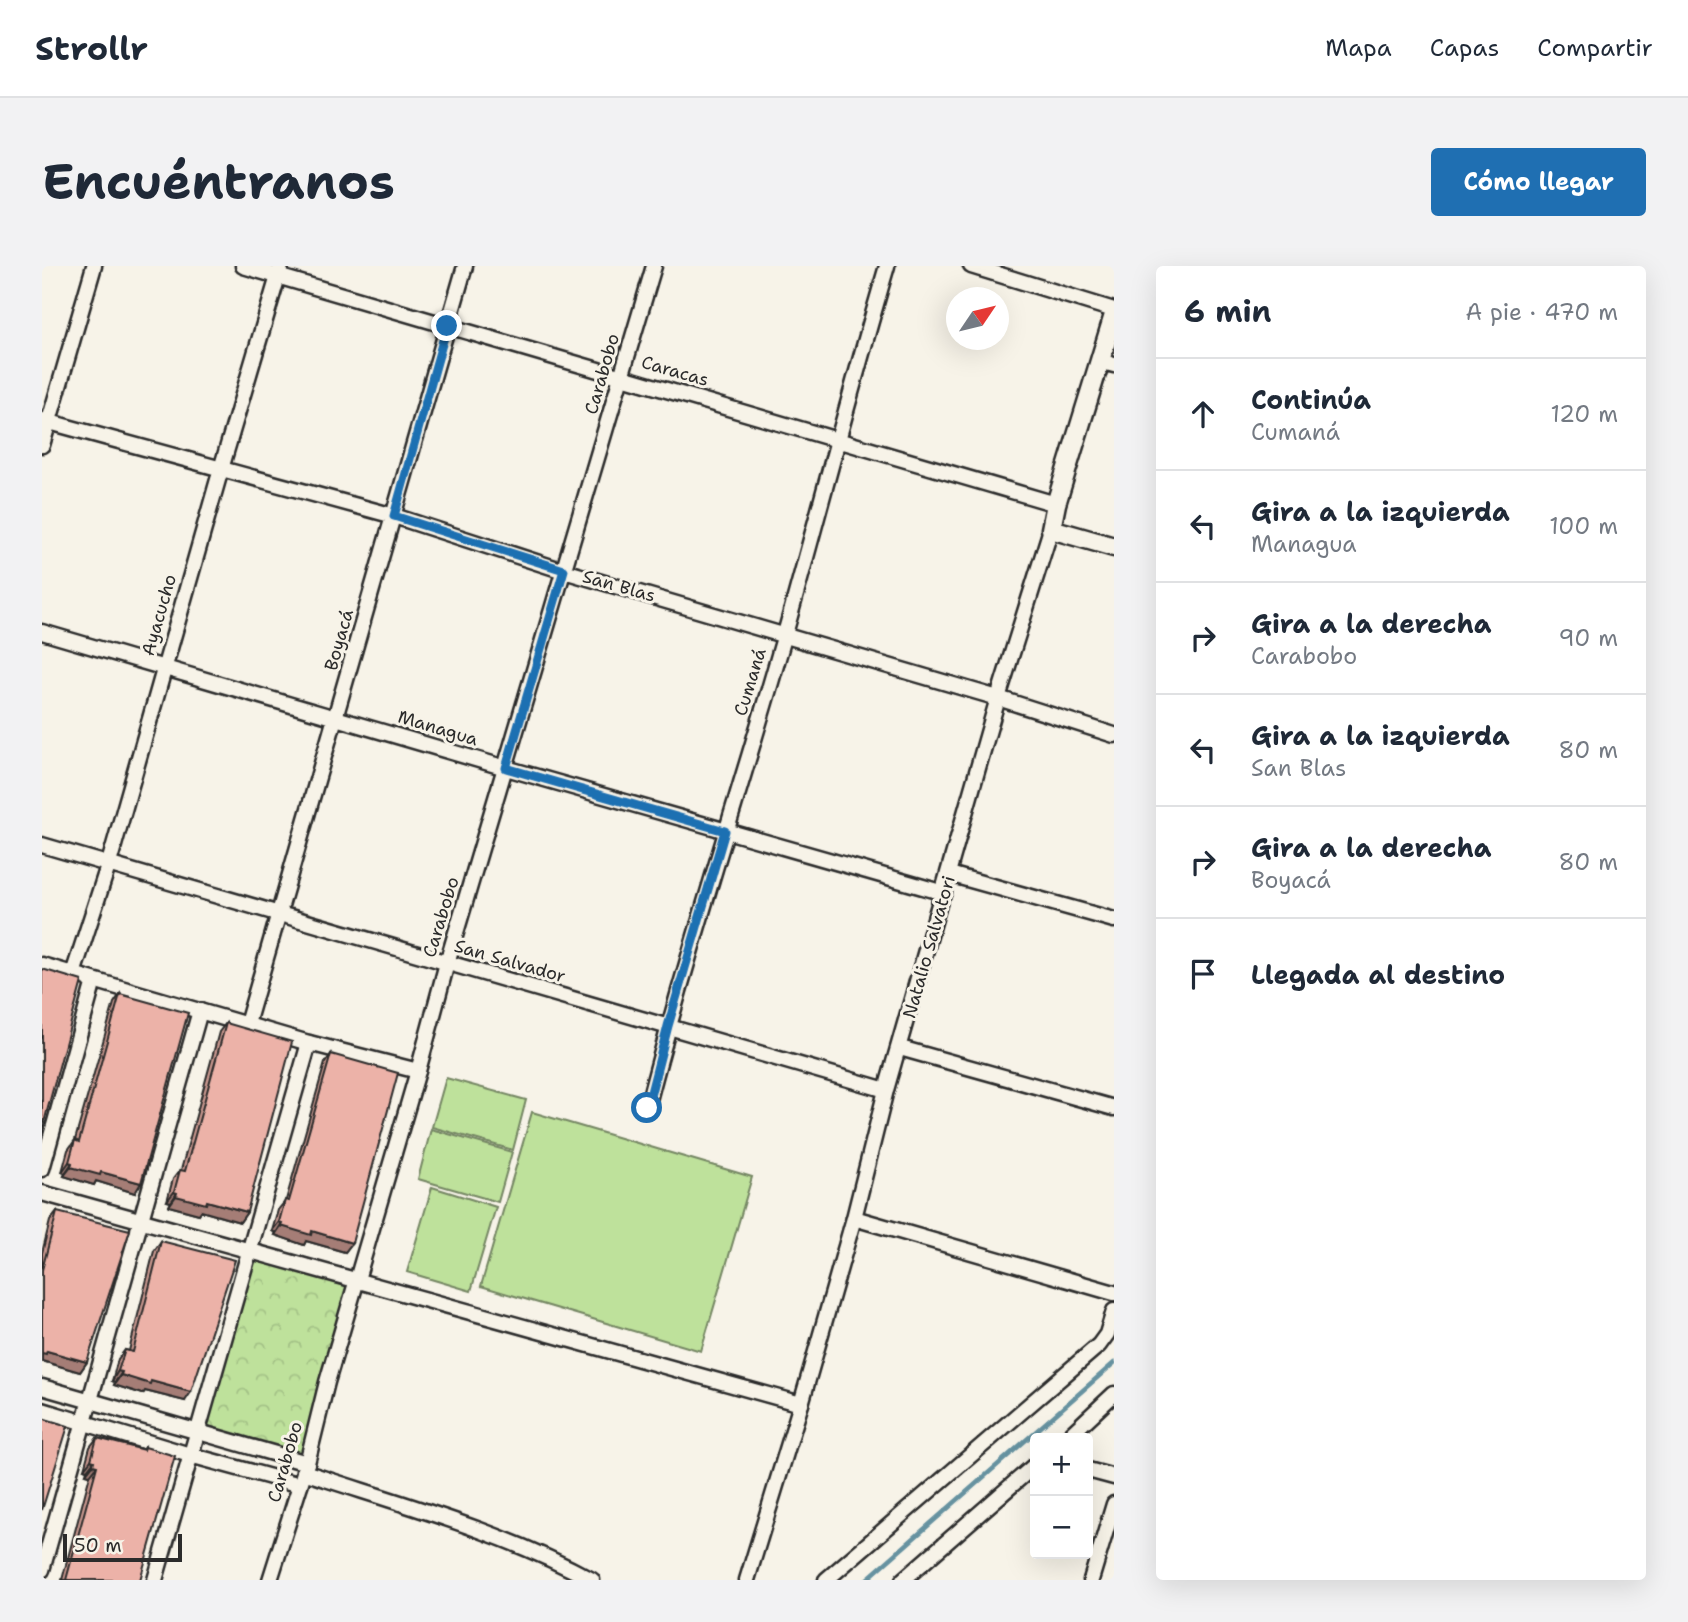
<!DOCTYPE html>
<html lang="es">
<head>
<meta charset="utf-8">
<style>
  body { margin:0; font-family:"Shantell Sans",sans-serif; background:#f2f2f3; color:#1f2937 }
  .controls { position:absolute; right:21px; bottom:21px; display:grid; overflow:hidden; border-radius:7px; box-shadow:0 7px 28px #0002 }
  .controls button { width:63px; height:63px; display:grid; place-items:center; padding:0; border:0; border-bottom:2px solid #e0e1e3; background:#fff; color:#1f2937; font:35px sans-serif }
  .compass { position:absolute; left:904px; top:21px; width:63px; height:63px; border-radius:50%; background:#fff; box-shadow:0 7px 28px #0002; rotate:55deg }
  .scale { position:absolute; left:21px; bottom:18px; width:119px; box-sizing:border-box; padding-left:7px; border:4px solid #2b2b2b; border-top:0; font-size:19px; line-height:24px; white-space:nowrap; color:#2b2b2b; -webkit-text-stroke:5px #f7f3e8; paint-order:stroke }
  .stop { position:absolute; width:21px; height:21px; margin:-16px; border:5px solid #1f6fb2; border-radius:50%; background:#fff }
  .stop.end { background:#1f6fb2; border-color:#fff; box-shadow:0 2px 7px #0008 }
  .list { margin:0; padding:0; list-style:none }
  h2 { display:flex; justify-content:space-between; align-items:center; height:91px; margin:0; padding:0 28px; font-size:30px }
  h2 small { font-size:23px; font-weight:400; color:#747a83 }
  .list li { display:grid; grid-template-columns:46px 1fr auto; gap:21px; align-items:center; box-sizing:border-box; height:112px; padding:0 28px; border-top:2px solid #e0e1e3 }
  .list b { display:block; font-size:26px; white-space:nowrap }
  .list p { margin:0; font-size:23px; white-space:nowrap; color:#747a83 }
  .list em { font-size:23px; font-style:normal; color:#747a83 }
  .icon { flex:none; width:38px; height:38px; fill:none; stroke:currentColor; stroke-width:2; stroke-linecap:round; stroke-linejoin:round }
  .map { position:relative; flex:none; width:1072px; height:1314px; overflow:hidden; border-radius:7px }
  header { display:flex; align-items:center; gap:42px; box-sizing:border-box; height:98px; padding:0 35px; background:#fff; border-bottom:2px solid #e0e1e3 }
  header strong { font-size:33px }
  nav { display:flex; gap:38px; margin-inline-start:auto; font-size:24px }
  .intro { display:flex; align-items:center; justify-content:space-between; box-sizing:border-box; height:168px; padding:0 42px }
  h1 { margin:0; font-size:49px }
  .button { padding:18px 32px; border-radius:7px; background:#1f6fb2; color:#fff; font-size:24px; font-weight:700 }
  main { display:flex; gap:42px; padding:0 42px }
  aside { flex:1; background:#fff; border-radius:7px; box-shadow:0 7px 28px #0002 }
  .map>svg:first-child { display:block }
  .forest { fill:url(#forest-crowns); stroke:#748663; stroke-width:2 }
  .pitch { fill:#bee19b; stroke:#748663; stroke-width:2 }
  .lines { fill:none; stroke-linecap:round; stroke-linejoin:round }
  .stream { stroke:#6692a0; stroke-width:4.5 }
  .minor-casing { stroke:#2b2b2b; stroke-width:19 }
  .tertiary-casing { stroke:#2b2b2b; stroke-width:23 }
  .minor { stroke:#f7f3e8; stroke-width:14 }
  .tertiary { stroke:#f7f3e8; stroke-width:18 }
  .wall { fill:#cb9990; stroke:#2b2b2b; stroke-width:2 }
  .shaded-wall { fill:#a57d76; stroke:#2b2b2b; stroke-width:2 }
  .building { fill:#ecb2a8; stroke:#2b2b2b; stroke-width:2 }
  .route { stroke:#1f6fb2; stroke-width:9 }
  .labels { text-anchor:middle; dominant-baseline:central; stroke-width:6; stroke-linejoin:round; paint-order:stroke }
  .street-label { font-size:18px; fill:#2b2b2b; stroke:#f7f3e8 }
</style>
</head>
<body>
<header>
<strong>Strollr</strong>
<nav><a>Mapa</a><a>Capas</a><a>Compartir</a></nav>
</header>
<div class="intro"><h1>Encuéntranos</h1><a class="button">Cómo llegar</a></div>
<main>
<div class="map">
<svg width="1072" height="1314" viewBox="0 0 1072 1314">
  <defs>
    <pattern id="forest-crowns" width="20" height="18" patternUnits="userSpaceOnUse" patternTransform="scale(1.75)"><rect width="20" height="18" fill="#bee19b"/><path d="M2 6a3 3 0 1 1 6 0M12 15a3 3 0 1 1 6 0" fill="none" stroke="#a3c186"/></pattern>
  </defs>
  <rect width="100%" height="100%" fill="#f7f3e8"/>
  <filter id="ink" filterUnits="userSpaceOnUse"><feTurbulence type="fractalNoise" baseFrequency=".0143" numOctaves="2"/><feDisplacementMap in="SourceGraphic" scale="14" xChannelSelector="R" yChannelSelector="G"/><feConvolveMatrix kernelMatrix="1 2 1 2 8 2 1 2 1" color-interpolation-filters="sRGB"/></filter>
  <g filter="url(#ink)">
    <polygon class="forest" points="206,985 315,1016 265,1197 155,1165"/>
    <g class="pitch">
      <polygon points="404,812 484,834 471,884 390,861"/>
      <polygon points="490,846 710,911 659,1085 439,1020"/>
      <polygon points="389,863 470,886 456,936 376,913"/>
      <polygon points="390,921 454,941 429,1025 365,1006"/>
    </g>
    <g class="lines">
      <polyline class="stream" points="824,1314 1072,1097"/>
      <defs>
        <g id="minor">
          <polyline points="201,0 1014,238"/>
          <polyline points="929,0 1072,44"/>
          <polyline points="1057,95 1072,99"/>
          <polyline points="0,154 352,250 522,305 956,432 1072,469"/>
          <polyline points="0,179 52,0"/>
          <polyline points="0,366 464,502 902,627"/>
          <polyline points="0,579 844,824"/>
          <polyline points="907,608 1072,654"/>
          <polyline points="0,699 267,777 376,805"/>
          <polyline points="31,708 67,597 179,203 239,0"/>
          <polyline points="205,758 423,0"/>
          <polyline points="858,782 1072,842"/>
          <path d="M605,842C646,683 698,526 743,368C777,246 809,122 845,0"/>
          <polyline points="0,903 52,715"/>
          <polyline points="0,927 759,1138"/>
          <polyline points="812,952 1072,1027"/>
          <polyline points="0,1121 265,1197"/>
          <polyline points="0,1144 148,1189 258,1219"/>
          <polyline points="1025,1172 1072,1128"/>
          <polyline points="1046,1204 1072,1211"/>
          <path d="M262,1206C359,1238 460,1265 550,1314"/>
          <polyline points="0,1304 158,745"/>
          <polyline points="113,1314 267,777"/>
          <polyline points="228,1314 265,1197 285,1116 376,805 405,697 612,0"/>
          <polyline points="705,1314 759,1138 812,952 844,824 956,432 1009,263"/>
          <polyline points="784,1314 1057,1079 1065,1068 1072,1045"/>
          <polyline points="861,1314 993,1199"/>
          <polyline points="1049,1314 1072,1238"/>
        </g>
        <polyline id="tertiary" points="1072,49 1014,238 1009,263 1072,281"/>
      </defs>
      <use href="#minor" class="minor-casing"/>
      <use href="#tertiary" class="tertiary-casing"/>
      <use href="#minor" class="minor"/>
      <use href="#tertiary" class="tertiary"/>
    </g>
    <g class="wall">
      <polygon points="78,728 93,927 54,915 52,919 22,910 23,907 20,906 26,884 33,874 72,737"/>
      <polygon points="184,757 205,946 198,956 159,945 157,948 127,940 129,936 125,935 131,913 138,904 139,904 177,766"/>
      <polygon points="289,788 310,977 303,986 264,975 262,979 233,969 234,967 230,965 236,944 244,934 283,797"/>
      <polygon points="15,946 45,1096 38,1106 0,1095 0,987 8,955"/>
      <polygon points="119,975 143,1135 103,1125 101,1128 72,1119 73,1116 70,1115 76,1093 83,1084 87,1085 112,985"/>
      <polygon points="55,1172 101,1184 103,1181 98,1314 20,1314 48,1209 44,1208 45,1204 42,1203 48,1181"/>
    </g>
    <g class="shaded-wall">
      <polygon points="27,896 30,897 23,907 20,906"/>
      <polygon points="29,901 59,906 99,917 93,927 54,915 52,919 22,910"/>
      <polygon points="132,926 135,927 129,936 125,935"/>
      <polygon points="134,930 165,935 205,946 198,956 159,945 157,948 127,940"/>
      <polygon points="237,956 240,957 234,967 230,965"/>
      <polygon points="239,960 270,965 310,977 303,986 264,975 262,979 233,969"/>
      <polygon points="5,1085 45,1096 38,1106 0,1095 0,1087"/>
      <polygon points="76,1105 80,1106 73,1116 70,1115"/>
      <polygon points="79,1109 109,1115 149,1126 143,1135 103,1125 101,1128 72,1119"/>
      <polygon points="49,1194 52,1195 45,1204 42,1203"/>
      <polygon points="51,1199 55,1200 48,1209 44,1208"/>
    </g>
    <g class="building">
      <polygon points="0,703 40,715 0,864"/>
      <polygon points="78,728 146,747 99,917 59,906 58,909 29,901 30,897 27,896 33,874 37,876"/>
      <polygon points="184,757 250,776 205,946 165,935 164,938 134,930 135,927 132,926 138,904 143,905"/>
      <polygon points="289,788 356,807 310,977 270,965 269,969 239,960 240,957 237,956 243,934 247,935"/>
      <polygon points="15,946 88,964 45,1096 5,1085 4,1088 0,1087 0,1004"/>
      <polygon points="119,975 193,994 149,1126 109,1115 108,1118 79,1109 80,1106 76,1105 83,1084 91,1086"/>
      <polygon points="0,1152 26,1160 0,1244"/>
      <polygon points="55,1172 102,1184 103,1181 133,1190 98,1314 24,1314 55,1200 51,1199 52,1195 49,1194"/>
    </g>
  </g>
  <g class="lines" filter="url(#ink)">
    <polyline class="route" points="405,60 352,250 522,304 464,502 683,565 626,760 605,842"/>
  </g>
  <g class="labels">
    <g class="street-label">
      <text transform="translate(633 105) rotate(16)">Caracas</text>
      <text transform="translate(560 108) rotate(-74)">Carabobo</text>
      <text transform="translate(577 320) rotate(16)">San Blas</text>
      <text transform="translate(117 349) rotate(-74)">Ayacucho</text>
      <text transform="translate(297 374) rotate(-74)">Boyacá</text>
      <text transform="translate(708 416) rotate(-73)">Cumaná</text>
      <text transform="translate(396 462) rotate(17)">Managua</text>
      <text transform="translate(399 651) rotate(-73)">Carabobo</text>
      <text transform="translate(887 681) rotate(-74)">Natalio Salvatori</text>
      <text transform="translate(468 695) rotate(16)">San Salvador</text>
      <text transform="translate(243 1196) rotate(-74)">Carabobo</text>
    </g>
  </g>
</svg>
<div class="controls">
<button>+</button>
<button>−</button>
</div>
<svg class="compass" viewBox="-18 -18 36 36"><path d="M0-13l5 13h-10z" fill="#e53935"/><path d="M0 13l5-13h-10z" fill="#747a83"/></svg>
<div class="scale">50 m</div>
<div class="stop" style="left:605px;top:842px"></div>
<div class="stop end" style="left:405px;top:60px"></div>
</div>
<aside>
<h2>6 min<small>A pie · 470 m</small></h2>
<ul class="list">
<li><svg class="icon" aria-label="ahead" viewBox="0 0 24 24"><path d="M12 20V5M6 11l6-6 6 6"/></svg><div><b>Continúa</b><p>Cumaná</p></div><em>120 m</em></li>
<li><svg class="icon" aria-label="left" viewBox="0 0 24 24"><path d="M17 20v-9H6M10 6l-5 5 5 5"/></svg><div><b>Gira a la izquierda</b><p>Managua</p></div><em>100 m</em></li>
<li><svg class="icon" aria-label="right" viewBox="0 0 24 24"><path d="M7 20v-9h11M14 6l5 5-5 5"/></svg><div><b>Gira a la derecha</b><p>Carabobo</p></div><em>90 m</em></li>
<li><svg class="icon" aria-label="left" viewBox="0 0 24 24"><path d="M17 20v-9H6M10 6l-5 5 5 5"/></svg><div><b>Gira a la izquierda</b><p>San Blas</p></div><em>80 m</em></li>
<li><svg class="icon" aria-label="right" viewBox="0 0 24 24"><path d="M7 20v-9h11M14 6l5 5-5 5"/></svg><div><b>Gira a la derecha</b><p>Boyacá</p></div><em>80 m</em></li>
<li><svg class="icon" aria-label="arrive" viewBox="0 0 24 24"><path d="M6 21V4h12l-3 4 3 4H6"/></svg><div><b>Llegada al destino</b></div></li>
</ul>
</aside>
</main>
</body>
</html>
